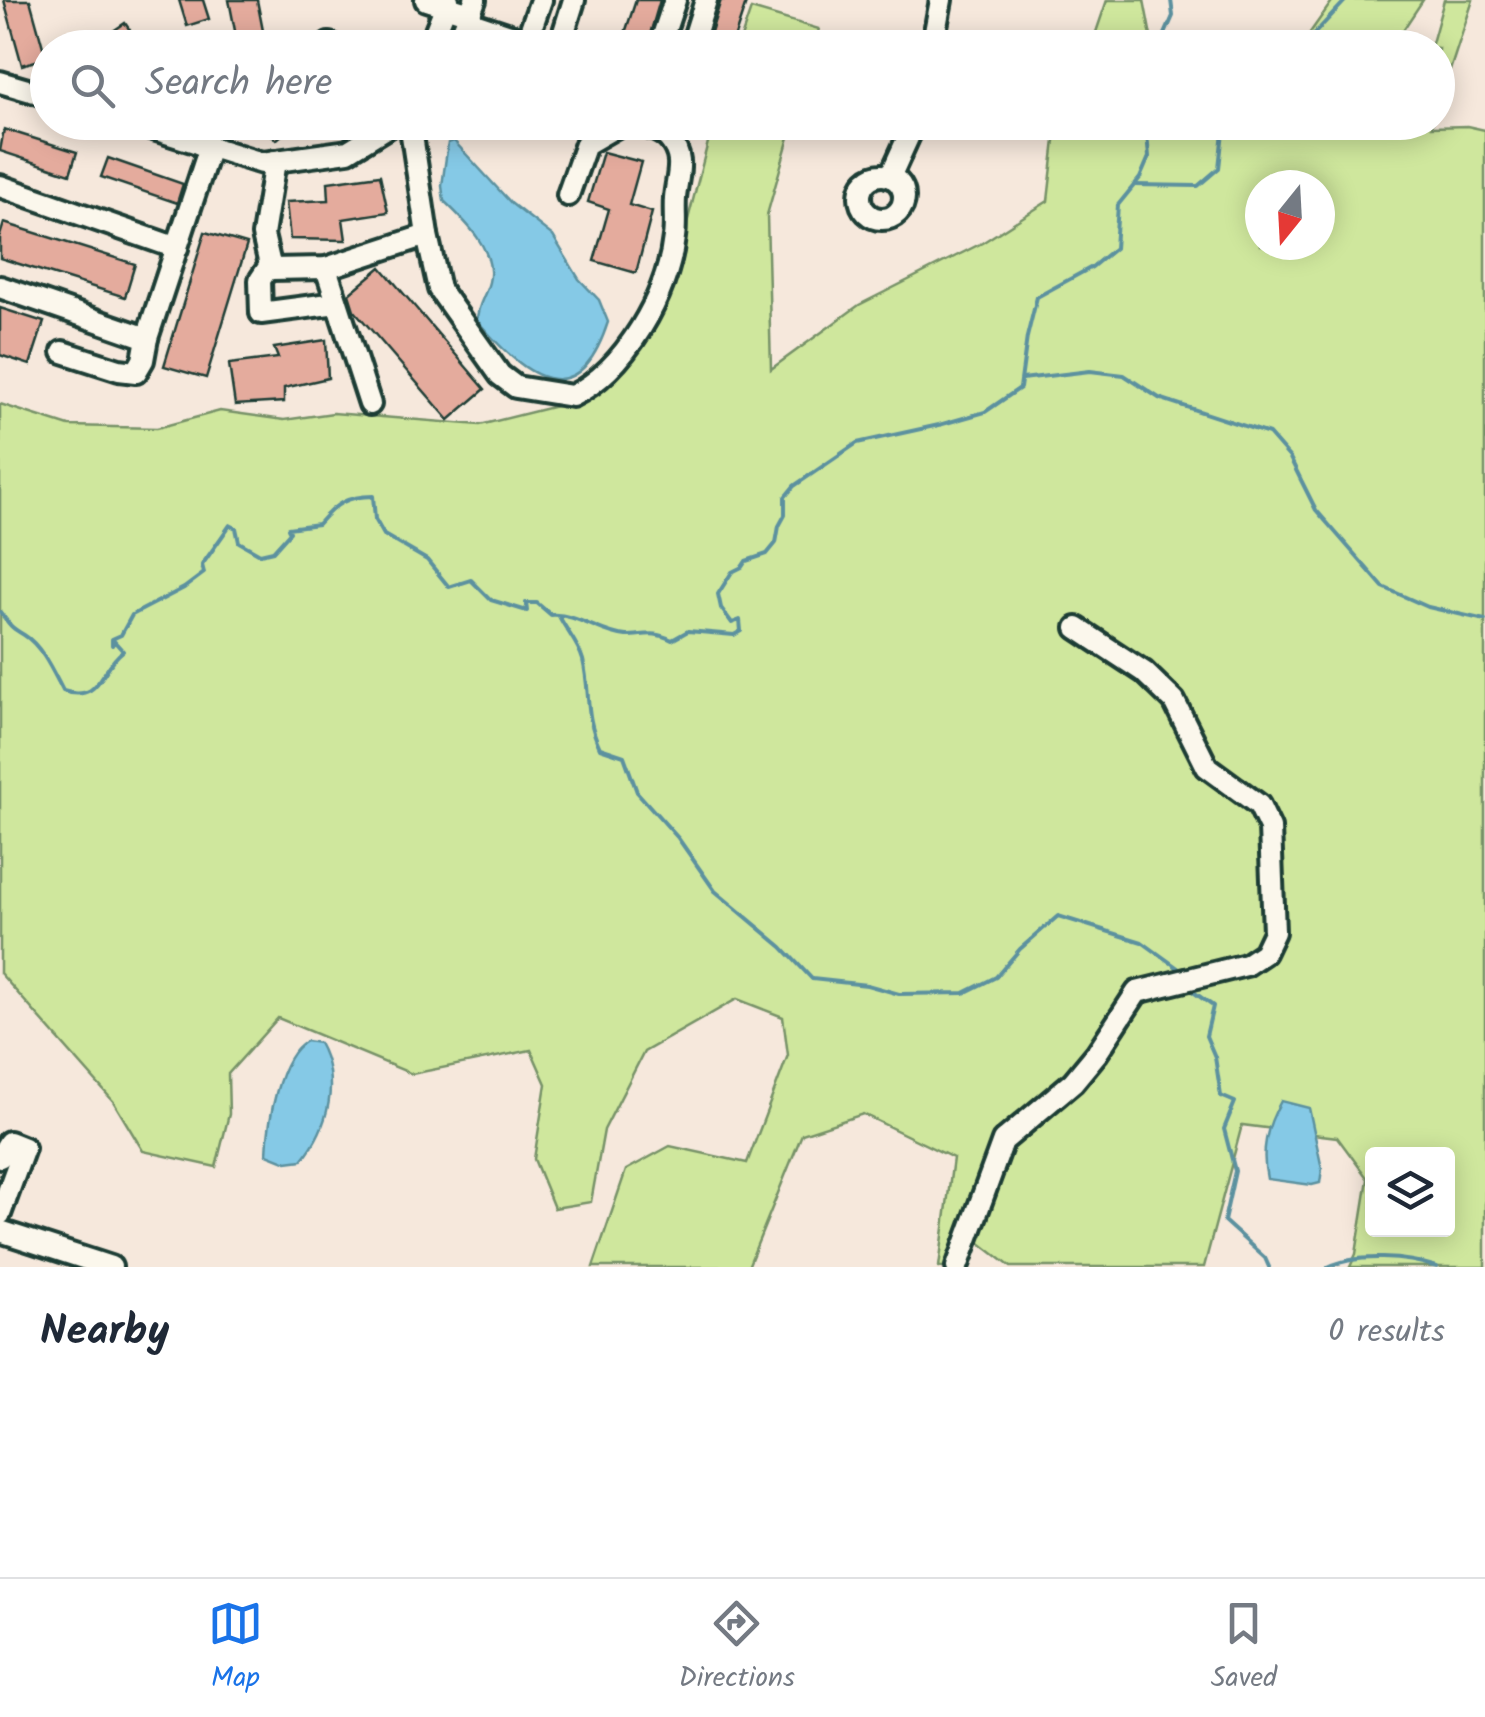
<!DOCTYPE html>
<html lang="en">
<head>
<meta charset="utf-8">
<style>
  body { margin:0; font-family:Kalam,sans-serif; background:#f6f6f7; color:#1f2937 }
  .controls { position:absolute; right:30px; bottom:30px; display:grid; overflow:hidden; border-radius:10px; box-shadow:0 5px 25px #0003 }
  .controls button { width:90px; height:90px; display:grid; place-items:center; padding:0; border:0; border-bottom:2px solid #e0e1e3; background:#fff; color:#1f2937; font:50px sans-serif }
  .compass { position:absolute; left:1245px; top:170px; width:90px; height:90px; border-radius:50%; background:#fff; box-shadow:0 5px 25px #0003; rotate:198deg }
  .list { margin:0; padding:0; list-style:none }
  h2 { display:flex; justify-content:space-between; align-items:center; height:130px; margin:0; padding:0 40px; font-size:42px }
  h2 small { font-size:32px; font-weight:400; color:#747a83 }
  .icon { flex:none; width:55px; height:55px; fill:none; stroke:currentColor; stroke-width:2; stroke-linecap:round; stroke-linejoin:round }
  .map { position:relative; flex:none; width:1485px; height:1267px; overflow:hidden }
  .search { position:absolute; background:#fff; box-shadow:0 5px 25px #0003; left:30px; right:30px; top:30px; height:110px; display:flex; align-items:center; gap:25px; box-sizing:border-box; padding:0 35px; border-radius:55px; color:#747a83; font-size:38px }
  .sheet { height:310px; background:#fff }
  nav { display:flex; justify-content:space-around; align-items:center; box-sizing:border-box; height:140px; border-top:2px solid #e0e1e3; background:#fff; font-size:28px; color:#747a83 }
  nav a { display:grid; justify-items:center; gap:5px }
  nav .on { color:#1a73e8 }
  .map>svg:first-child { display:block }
  .green { fill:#cfe79d; stroke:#779268; stroke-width:2.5; fill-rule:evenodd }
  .water { fill:#85c9e6; stroke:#5c919f; stroke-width:2.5 }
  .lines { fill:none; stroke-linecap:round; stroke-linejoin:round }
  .stream { stroke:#5c919f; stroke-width:4 }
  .building { fill:#e4ab9d; stroke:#1f3d34; stroke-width:2.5 }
  .minor-casing { stroke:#1f3d34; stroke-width:28 }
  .minor { stroke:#fbf7ec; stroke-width:20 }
</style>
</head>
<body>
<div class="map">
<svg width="1485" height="1267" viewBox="0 0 1485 1267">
  <rect width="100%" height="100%" fill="#f6e8dc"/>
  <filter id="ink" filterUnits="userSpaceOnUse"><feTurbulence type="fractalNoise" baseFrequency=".01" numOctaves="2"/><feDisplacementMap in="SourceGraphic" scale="20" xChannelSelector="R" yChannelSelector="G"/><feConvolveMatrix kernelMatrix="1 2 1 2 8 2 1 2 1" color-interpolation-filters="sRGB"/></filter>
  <g filter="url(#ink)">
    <g class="green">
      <polygon points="1107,0 1144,0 1153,47 1091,47"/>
      <polygon points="1333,0 1423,0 1403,30 1398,47 1291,47 1302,44"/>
      <polygon points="1444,0 1473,0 1438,107 1438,48 1431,47"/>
      <polygon points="751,9 819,29 814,47 738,47"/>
      <path d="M1433,122L1432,127L1467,126L1485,130V1267H1350L1356,1254L1368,1179L1337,1137L1242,1125L1204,1267H1011L980,1243L958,1267H939L953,1158L863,1114L802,1134L748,1267H593L626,1170L670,1146L747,1163L788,1055L783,1017L737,999L644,1052L604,1130L591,1202L554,1208L534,1159L546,1084L531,1050L412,1074L278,1018L228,1074L229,1114L216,1167L143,1151L113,1101L0,973V404L69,426L157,428L220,411L284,420L333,413L480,425L588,398L606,381L684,235L713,123H793L767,215L771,369L859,305L982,243L1048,201L1057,123ZM1260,185H1320V245H1260ZM1372,1154H1448V1230H1372Z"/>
    </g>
    <g class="water">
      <path d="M454,141L512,204L553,236L579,279L599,300L608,322C577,418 523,376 477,320C477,305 486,295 489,282C497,251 464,220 444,201L442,186L448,143Z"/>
      <path d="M306,1041L319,1043C340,1081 329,1127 302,1160L287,1162L267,1154C268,1123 278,1057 306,1041Z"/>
      <path d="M1281,1101L1309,1108L1322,1169L1320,1183L1312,1185L1267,1179C1261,1151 1266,1127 1281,1101Z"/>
    </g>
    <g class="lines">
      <g class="stream">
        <polyline points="1159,48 1173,16 1171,0"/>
        <polyline points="1301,48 1346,0"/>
        <polyline points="1134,185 1198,186 1219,168 1224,122"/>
        <polyline points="1022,379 1090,371 1124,375 1159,398 1269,434 1290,458 1316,510 1383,587 1428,607 1485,620"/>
        <path d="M0,612C11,626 10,627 24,635C42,646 54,674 63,691C102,703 99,669 123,651L114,641L112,645V639L121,635L132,615L184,588L204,573L202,565L230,525L236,528L239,542L260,554L273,551L290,532L288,528L318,524C335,504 347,496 373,496L375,519L384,535L427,560L449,587L471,580L491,600L527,611L526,603H537L551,615C576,613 601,634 626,636C645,636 653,630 672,640L688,631L734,635L741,631L740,620L732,623L721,608L718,594L732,572L742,567L746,561L767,554L776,543L779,526L785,515V497L794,486L857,443L939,425L985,412L1020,388L1027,337L1037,297L1092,267L1115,248L1118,205L1140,178L1149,157L1146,122"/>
        <path d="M559,616C566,630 579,645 583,660C591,694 584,714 600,748L624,756L637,792L678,838L715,891L782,947L812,979L867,985L899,994L964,993L996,977L1020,949L1058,916L1142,942L1178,968"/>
        <polyline points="1192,991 1213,1006 1206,1036 1215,1057 1221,1096 1235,1102 1224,1129 1235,1171 1224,1221 1265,1258 1269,1267"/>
        <path d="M1328,1267C1357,1253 1407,1257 1437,1267"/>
      </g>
    </g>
    <g class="building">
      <polygon points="4,0 30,0 46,58 22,65"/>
      <polygon points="179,0 203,0 209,19 187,26"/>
      <polygon points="229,0 257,0 264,36 237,41"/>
      <polygon points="636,0 660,0 646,48 621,45"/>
      <polygon points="721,0 747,0 731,48 706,48"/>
      <polygon points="125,23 142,48 88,48"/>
      <polygon points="261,122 297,122 276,140"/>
      <polygon points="4,129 77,152 70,174 0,151"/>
      <polygon points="603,152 641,162 629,205 652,212 636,273 594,261 609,209 588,202"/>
      <polygon points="108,158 183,184 177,203 101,177"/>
      <polygon points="380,175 388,212 343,219 346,240 290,239 286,202 329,200 328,182"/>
      <polygon points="4,223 135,264 125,297 0,258 0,236"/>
      <polygon points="205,232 247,244 206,378 164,366"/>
      <polygon points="381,267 485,389 449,420 354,310 349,294"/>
      <polygon points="0,308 44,322 30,365 0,355"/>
      <polygon points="326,340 328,378 284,388 284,402 235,405 229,364 278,358 274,348"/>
    </g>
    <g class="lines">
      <defs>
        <g id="minor">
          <polyline points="426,0 470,14 474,23 549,48"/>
          <polyline points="527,40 541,0"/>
          <polyline points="329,44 340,48"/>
          <polyline points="429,48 448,0"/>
          <polyline points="456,48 475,0"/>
          <polyline points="559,48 574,0"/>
          <polyline points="659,48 675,0"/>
          <polyline points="691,48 706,0"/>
          <polyline points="932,48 941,0"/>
          <polyline points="0,82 48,96"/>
          <polyline points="131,122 262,163 348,151 395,122"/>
          <polyline points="196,122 201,134 199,144"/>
          <path d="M410,122L427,235L439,289L500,375L516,387L572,396C625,370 668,295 674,237C676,224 674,211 675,198C677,175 686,159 669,139C659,128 640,125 626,122"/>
          <polyline points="275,161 263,235 271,269 326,268 427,235"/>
          <circle cx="882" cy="197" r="22"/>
          <polyline points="890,177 915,122"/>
          <polyline points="0,186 177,248"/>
          <polyline points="568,195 586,144 624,122"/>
          <polyline points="270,265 260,280 261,313 337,303"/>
          <polyline points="326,268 370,404"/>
          <polyline points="0,287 147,338 210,147"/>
          <polyline points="63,352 119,370 136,372 143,360 147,338"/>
          <polyline points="0,1157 9,1142 24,1148 0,1214"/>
          <polyline points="0,1231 111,1267"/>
          <polyline points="957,1267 1003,1141 1073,1082 1097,1053 1137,992 1246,965 1264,953 1274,932 1270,828 1259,805 1207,767 1174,701 1144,672 1077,628"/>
        </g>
      </defs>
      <use href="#minor" class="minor-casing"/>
      <use href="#minor" class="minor"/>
    </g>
  </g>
</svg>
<div class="controls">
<button><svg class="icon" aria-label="layers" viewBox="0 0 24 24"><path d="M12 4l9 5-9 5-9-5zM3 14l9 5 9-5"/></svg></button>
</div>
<svg class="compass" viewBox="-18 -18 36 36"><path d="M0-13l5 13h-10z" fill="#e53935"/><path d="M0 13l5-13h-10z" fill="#747a83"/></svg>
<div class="search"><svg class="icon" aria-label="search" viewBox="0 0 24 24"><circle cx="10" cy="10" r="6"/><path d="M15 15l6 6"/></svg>Search here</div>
</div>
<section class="sheet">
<h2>Nearby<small>0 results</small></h2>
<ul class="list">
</ul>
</section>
<nav>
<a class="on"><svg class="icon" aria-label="map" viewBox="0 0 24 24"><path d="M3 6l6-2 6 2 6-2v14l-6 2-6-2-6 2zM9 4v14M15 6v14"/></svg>Map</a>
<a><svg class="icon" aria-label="directions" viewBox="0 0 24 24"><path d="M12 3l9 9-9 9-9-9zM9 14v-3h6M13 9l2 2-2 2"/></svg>Directions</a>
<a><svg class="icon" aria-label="saved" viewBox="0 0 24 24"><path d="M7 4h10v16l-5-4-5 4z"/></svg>Saved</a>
</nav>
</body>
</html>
